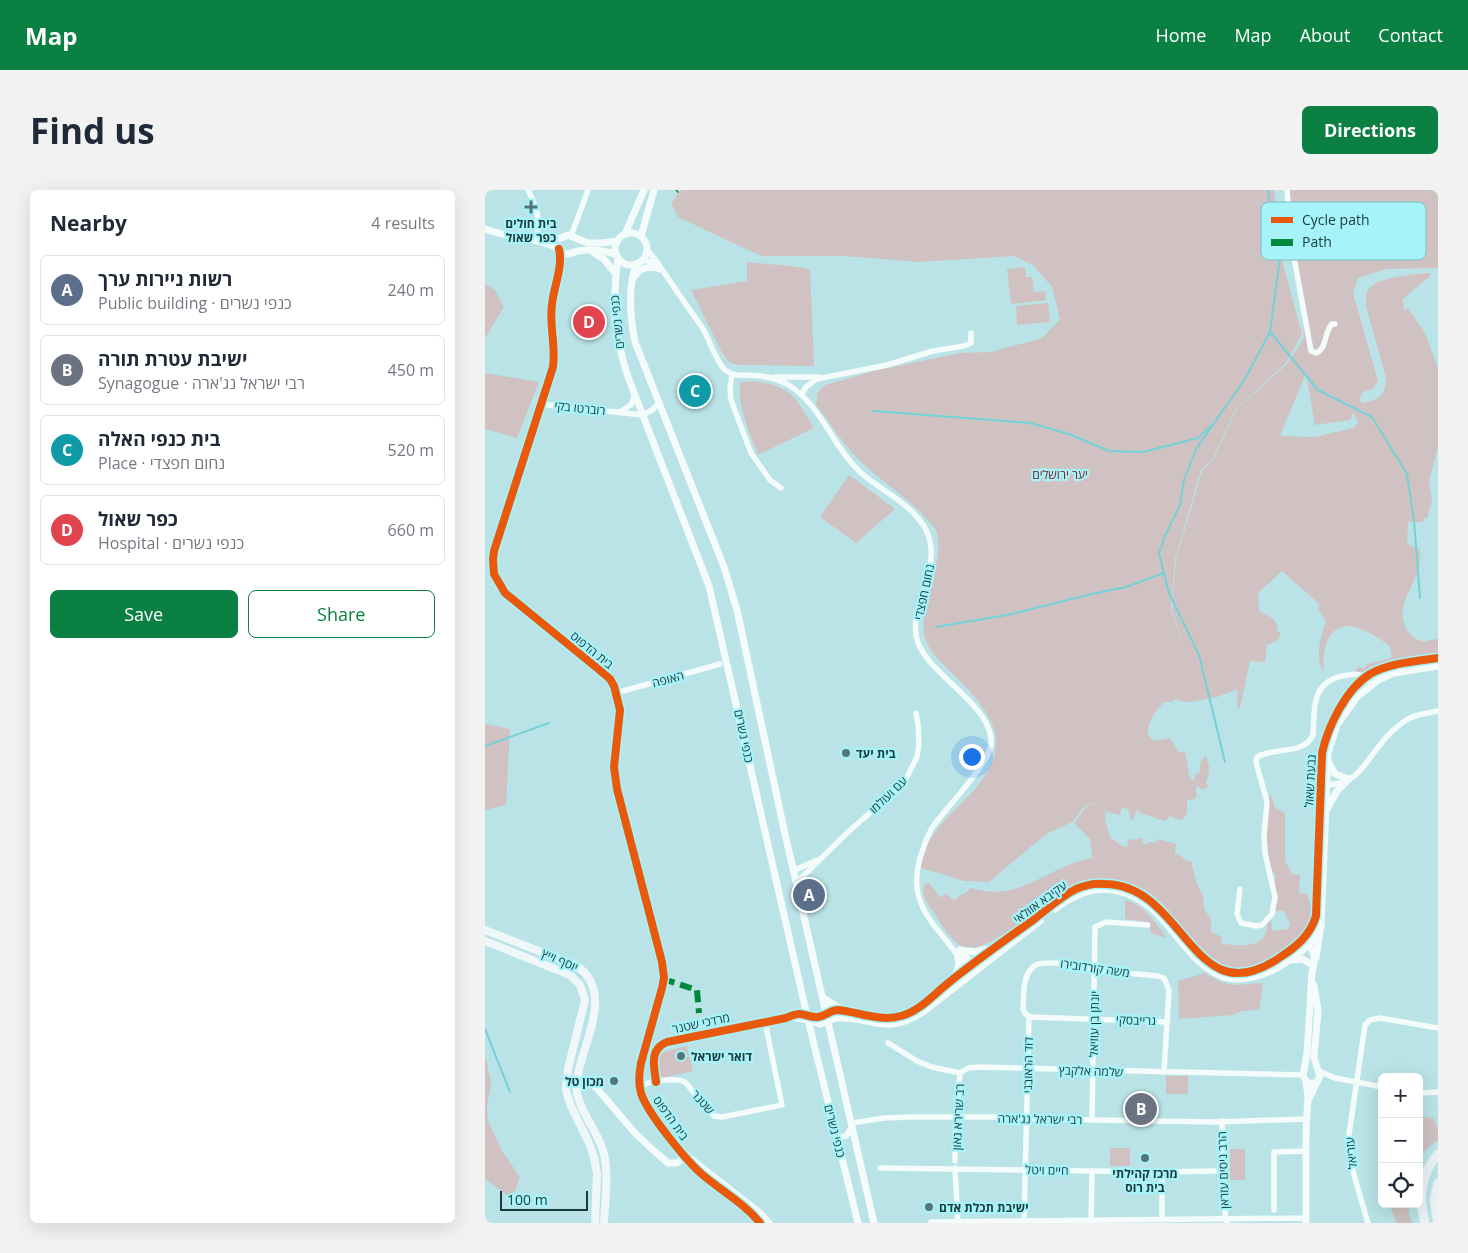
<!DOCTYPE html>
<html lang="en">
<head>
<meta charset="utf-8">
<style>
  body { margin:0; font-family:"Open Sans","Noto Sans Hebrew",sans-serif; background:#f2f2f3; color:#1f2937 }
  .controls { position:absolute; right:15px; bottom:15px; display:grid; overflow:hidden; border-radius:8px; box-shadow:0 5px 20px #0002 }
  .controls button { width:45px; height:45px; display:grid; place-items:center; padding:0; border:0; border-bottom:1px solid #e0e1e3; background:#fff; color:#1f2937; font:25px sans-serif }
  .scale { position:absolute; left:15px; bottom:12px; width:88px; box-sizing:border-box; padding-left:5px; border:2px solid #1b3b3d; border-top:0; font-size:14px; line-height:18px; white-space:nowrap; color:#1b3b3d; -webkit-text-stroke:4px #a6f4f9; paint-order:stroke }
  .you { position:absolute; left:486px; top:566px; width:18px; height:18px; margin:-12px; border:4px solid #fff; border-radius:50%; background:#1a73e8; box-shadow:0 0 0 8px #1a73e833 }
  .badge { display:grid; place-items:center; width:32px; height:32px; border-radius:50%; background:#0b8043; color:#fff; font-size:16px; font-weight:700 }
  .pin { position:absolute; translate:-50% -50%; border:2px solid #fff; box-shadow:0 1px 5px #0006 }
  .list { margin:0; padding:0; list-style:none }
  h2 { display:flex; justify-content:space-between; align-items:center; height:65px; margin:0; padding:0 20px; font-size:21px }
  h2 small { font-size:16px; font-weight:400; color:#747a83 }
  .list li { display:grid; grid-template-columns:32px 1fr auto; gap:15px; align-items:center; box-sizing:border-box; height:70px; margin:0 10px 10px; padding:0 10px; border:1px solid #e0e1e3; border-radius:8px }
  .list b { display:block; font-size:19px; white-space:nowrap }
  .list p { margin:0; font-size:16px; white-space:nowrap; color:#747a83 }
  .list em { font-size:16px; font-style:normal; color:#747a83 }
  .actions { display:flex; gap:10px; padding:15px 20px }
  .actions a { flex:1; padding:11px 0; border:1px solid #0b8043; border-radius:8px; text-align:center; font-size:18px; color:#0b8043 }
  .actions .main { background:#0b8043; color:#fff }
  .icon { flex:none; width:28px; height:28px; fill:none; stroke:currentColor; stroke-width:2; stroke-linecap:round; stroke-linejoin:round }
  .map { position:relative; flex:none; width:953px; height:1033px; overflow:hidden; border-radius:8px }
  header { display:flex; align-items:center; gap:30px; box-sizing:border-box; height:70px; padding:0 25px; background:#0b8043; color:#fff }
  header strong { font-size:24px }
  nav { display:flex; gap:28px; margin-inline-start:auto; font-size:18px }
  .intro { display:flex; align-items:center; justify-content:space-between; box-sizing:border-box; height:120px; padding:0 30px }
  h1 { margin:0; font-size:35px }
  .button { padding:12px 22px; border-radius:8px; background:#0b8043; color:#fff; font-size:18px; font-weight:700 }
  main { display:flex; gap:30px; padding:0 30px }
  aside { flex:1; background:#fff; border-radius:8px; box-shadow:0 5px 20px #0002 }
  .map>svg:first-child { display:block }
  .green { fill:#d0c2c2; fill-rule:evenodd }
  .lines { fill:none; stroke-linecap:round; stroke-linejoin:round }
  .stream { stroke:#73d2d8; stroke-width:2 }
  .minor { stroke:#f4fbfb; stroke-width:5.5 }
  .tertiary { stroke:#f4fbfb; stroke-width:7 }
  .secondary { stroke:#eff7f9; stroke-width:8 }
  .primary { stroke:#ebf2f5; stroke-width:9 }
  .quiet { stroke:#00873e; stroke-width:6; stroke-dasharray:12 6; stroke-linecap:butt }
  .cycleway-casing { stroke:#a6f4f9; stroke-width:11 }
  .cycleway { stroke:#e8590c; stroke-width:8 }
  .poi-dot { fill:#527678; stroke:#a6f4f9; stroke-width:2 }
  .labels { text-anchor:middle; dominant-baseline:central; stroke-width:4.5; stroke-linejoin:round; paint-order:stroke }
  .poi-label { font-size:12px; font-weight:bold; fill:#1b3b3d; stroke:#a6f4f9; text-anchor:start }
  .street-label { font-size:12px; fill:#1b3b3d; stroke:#a6f4f9 }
  .park-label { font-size:12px; fill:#801b25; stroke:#a6f4f9 }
  .key { fill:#a6f4f9; stroke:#7cbcc1; stroke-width:1 }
  .key-label { font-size:14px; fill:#1b3b3d }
</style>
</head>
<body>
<header>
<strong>Map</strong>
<nav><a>Home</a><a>Map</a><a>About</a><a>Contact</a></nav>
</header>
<div class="intro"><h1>Find us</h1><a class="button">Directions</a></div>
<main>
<aside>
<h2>Nearby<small>4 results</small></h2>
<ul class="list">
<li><span class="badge" style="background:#5c6f8a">A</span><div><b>רשות ניירות ערך</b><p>Public building · כנפי נשרים</p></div><em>240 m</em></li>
<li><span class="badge" style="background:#6b7280">B</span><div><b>ישיבת עטרת תורה</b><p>Synagogue · רבי ישראל נג'ארה</p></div><em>450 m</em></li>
<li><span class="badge" style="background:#0f9aa8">C</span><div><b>בית כנפי האלה</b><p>Place · נחום חפצדי</p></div><em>520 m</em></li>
<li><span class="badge" style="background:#e0444e">D</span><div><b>כפר שאול</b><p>Hospital · כנפי נשרים</p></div><em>660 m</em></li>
</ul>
<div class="actions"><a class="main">Save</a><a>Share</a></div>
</aside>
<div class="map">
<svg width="953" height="1033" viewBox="0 0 953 1033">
  <rect width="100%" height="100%" fill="#b9e3e6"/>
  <g class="green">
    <path d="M196,0H789L794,34V52L796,66L817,144L801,173L750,220L728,268L716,280L690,369L686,419L702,466L687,419L691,369L717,281L729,268L751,220L802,174L819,148L816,95L811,63L807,48L808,15L804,14L805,0H953V78L901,79L873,88L868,103L893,191L888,199L878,202L874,210L878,213C894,210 901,204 901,188L881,116C881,111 880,105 883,100C890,87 931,84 946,83L944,87L918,109L919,120L923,118L940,143L953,178V257L944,291L947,310L942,328L938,329V332H923L922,354L934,359C943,387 905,411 922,440C925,445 932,451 938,451C943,452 948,449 953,449V465L883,483L870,482L873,476L880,479L882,474L907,468L905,456C895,449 885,442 873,438C845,428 836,459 839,481L837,480C831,467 835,445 841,432L833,418L834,414L797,381L773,403L774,421C784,426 793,429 792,441L796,443L792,451L782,455L780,472L765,471L755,518H752L753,499L732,507L705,512L694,511V509L688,510V512H679C670,522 662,531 663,545L669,551L685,548L693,562H700L705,589L709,590L711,583H714L716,571L721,566C725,577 725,582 721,592L723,597L717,600L713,596L710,600L712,604L710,609L702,610C702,619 704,628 694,630L685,626L680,631C670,629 663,624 654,623V620H652L648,630H646L643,619L637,618L635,625L622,622L617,615L621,622L620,630L625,647L637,656L642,657L643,649L650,650L656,647L659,655L665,652L671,653L672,649L691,654L690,664L696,666L702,671H706L712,694L718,706L719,718L727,732L726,733V742L737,747L736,753C753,757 784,759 782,734L786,730L787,741L803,739L805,734L799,721H790L789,694L791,686L785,678L783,662L781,639L785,602L790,618L800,623V671L807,684L815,685L814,703L822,704C829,720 827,732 815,745C803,757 789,767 775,774C726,797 699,728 666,704C654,695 639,690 624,689C611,688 598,689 587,695C563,708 503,768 477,756C465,750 457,735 450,724C444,716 434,704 440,694L444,693L455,707H457L461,703L467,710L472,709L473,706L481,703L485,698C497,701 508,703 520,701C549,697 575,673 607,668L605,649L589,633L601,617L614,610L600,616L587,632L561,644L504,692L479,691L436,678C440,626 508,605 511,555C513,526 481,497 462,478C453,469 444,460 440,448C431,419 462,369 451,340C449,336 444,332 441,328C421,306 394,290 373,269C357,253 345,232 331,215L333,202L340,195L393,180L475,163L506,162L557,148L575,130L567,97L548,75L529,66L434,72L359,66H276L193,27L186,13ZM821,183L830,235L865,230L868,223L873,232L868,238L830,247L795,246Z"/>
    <path d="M262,72C283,75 304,74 325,80L329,176L254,175L245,173L236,161L206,100L262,91Z"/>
    <polygon points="540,77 541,87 547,87 549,102 560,101 561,110 526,114 522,79"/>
    <polygon points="0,94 10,100 19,117 0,148"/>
    <polygon points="563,113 565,132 532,135 531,116"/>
    <polygon points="0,183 54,192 32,248 0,239"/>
    <path d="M263,191C304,194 310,205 329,238L273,265C264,242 253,218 255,193Z"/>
    <polygon points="364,285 410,319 371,353 335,327"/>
    <polygon points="0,534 25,539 21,615 0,620"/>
    <path d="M640,710C660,715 670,732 682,748L666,743L664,732L640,729Z"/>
    <path d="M720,783C730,789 741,796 754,795C762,794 769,793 778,793L774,820L757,821L748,825L694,829L693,791Z"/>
    <polygon points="202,856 208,881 177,888 175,886 173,869 175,863"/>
    <polygon points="0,864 6,893 2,917 3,931 17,961 35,987 27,1009 0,989"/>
    <rect x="681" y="886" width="22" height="18"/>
    <polygon points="939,927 948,928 953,938 953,950 934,965 934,930"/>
    <rect x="625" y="958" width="20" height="18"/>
    <rect x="745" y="959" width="15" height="31"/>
    <polygon points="904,1014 923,1014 924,1023 927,1033 912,1033"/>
  </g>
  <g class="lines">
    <g class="stream">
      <polyline points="785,142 833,200 887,227 922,284 929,331 935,408"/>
      <polyline points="388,221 545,233 584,244 624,261 658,262 713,248 726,236"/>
      <polyline points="451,437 522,425 611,403 641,397 679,383"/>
      <polyline points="0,556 64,533"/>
      <polyline points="740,572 714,465 684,403 674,363 680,346 695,315 699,290 711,259 760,189 785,142 794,75 783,0"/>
      <polyline points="0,839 25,902"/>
    </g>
    <g class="minor">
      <path d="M43,0C54,21 54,27 52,50"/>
      <path d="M802,0L806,51L826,161L831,163C842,159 839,142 847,134H850"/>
      <polyline points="86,46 103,0"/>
      <path d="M162,60C173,71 180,85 189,97C198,111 209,125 218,139C224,149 232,173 240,180C249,188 264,184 276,186C284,187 294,190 302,194C336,214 347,256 375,282C396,301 428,314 441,340C460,378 420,419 433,453C446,486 499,510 506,547C508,559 500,570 493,580C479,601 461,618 447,638C443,645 440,652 438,659C425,694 432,717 456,744C465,755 475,770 487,778"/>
      <polyline points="158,70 167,72 174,79"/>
      <polyline points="247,184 245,199 246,210 266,263 285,290 296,298"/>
      <polyline points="289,187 335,187"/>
      <polyline points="316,205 321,197 332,189 402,175 448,161 479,156 486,153 486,143"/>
      <polyline points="55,214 158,225 167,220 174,213"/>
      <polyline points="136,221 146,215 150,204"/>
      <polyline points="131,503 235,474"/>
      <path d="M838,595C872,595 876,578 895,555C902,545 912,536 923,529C932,524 943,523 953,521"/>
      <polyline points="308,681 332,670"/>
      <polyline points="311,693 362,643 412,599 422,587 432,567 434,554 433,535 431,523"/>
      <path d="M755,699L752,724L756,733L771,736L777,735L787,724L790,707L780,663L779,645L782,612L771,572L772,567C788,557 820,565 828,545C830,515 826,490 863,485C874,483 879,485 886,494"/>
      <polyline points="474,760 484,769 489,777"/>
      <polyline points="544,827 683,832"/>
      <polyline points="304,828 323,830"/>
      <polyline points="403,853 432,871 447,877 475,883"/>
      <polyline points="834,881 850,888 897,897"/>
      <polyline points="475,883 483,878 494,877 818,885"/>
      <path d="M171,892C169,880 164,863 176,854L301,828L312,823L321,824"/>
      <path d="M155,896C164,891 192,887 200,892L229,926L237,927L297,915L280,832"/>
      <polyline points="934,903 953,902"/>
      <polyline points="607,930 610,737 621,732 663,735"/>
      <polyline points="737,931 739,1017 742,1033"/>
      <polyline points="367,933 399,928 427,927 542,927 550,929 730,932 821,929"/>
      <polyline points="350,944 355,947 361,946 367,936"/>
      <polyline points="470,971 471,928 475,883"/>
      <polyline points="395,978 677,982 730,981"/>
      <polyline points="470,978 473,1033"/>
      <polyline points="789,1020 789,962 821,961"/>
      <polyline points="677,1029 677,982"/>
      <polyline points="606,1030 607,981"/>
      <polyline points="446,1032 821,1028"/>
      <path d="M539,1033L544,827L540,823L538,819C539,806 537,788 547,778C551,773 558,773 565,773C578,772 591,777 603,778C626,782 650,784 673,786L679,788L684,800L679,882"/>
      <polyline points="883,1033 867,978 863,951 880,835 885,830 895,828 953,838"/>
    </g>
    <g class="tertiary">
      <path d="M0,39C24,48 51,47 74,59"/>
      <circle cx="146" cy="59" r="16"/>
      <polyline points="140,44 159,0"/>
      <polyline points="156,46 169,0"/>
      <polyline points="52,50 76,48 83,45 103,53 117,53 132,51"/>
      <path d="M74,58L77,63L82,64C86,64 89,62 93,61C105,59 120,61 131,64"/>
      <path d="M75,60C75,82 67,101 66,122C66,141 71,158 68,177L9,361L8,369L9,384L20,403L112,478L125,489L129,496L135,520L129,577L132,599L177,772L179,788L177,798L156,873C154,883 153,893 156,903C162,923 203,973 219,986C237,1001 260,1014 275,1033"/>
      <polyline points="109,63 119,69 130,83"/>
      <path d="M133,68C127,112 129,144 143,187L224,396L323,830L373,1033"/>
      <path d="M151,74C143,98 145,127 150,152L239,377L252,420L300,644L389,1033"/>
      <path d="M149,87C155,78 163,75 174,79"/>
      <polyline points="843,571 850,584 864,589"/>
      <polyline points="842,619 852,601 864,589"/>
      <path d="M570,719C589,705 609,695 633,701C681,711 694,767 734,785C753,794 774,787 792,778C810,767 827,756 836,737L843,563L852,535L872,507L893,490L909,483L953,476"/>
      <path d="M823,754C830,761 831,772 827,782L822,864L818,885L820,890L823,893H831"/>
      <polyline points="475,760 490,762 504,759"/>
      <polyline points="831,768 835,742"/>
      <polyline points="806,770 817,769 826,774"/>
      <polyline points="470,786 474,775 472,762"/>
      <polyline points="338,808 356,819"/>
      <path d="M321,824C339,829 337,821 353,820L397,828H409L425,823L438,814L492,770L582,704C596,696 610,693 626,694C700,700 709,826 794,768C811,757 825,746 831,726L837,563C843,536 861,499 885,484C905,473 931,471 953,468"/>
      <path d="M323,830L335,834C342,833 346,828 353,828C390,827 400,846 438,822L555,731"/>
      <polyline points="81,891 102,891 108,894 150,943 168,960 183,973 192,973 202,965"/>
      <polyline points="821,892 823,906 821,943 821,1033"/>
      <polyline points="824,909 835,886 829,868 833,821 829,795"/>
      <polyline points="206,969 275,1023 284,1033"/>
    </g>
    <g class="secondary">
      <path d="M0,740L90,775C133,801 94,858 91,896C93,921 113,940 119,964C124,985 120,1011 119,1033"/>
      <polyline points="0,751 85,785 95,795 100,810 83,879 81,901 86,916 104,953 109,967 112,984 110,1033"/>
    </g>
    <g class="primary">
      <path d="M940,1033C933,1009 936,983 953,964"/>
      <polyline points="953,1033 949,1010 953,993"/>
    </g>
    <g class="quiet">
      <polyline points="191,1 192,0"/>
      <polyline points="178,789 212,800 214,823"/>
    </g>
    <defs>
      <g id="cycleway">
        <path d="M74,59C78,77 69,96 67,114C64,135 71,156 68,177L9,361L8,369L9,384L20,403L112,478L125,489L129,496L135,520L129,577L132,599L177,772L179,788L177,798L156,873C154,883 153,893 156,903C162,923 203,973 219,986C237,1001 260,1014 275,1033"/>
        <path d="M171,892C169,876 164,859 182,852L301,828C320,819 319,828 333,827C341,826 345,820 353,820C374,822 395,832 416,826C435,821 448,805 462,794C490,771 519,751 548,730C561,720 575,707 591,699C600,695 610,693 620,694C701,695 707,827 794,768C811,757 825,746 831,726L837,563C843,536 861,499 885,484C905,473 931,471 953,468"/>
      </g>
    </defs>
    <use href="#cycleway" class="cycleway-casing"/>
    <use href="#cycleway" class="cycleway"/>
  </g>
  <g class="poi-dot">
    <path d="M43.5 9.5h5v5h5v5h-5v5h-5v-5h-5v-5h5z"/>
    <circle cx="361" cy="563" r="5"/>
    <circle cx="196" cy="866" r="5"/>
    <circle cx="129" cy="891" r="5"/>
    <circle cx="660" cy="968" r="5"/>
    <circle cx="444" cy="1017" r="5"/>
  </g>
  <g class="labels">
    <g class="poi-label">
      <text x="46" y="33" text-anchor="middle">בית חולים<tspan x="46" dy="14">כפר שאול</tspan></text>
      <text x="371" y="563">בית יעד</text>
      <text x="206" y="866">דואר ישראל</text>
      <text x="119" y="891" text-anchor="end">מכון טל</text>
      <text x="660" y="983" text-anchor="middle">מרכז קהילתי<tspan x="660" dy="14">בית רוס</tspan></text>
      <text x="454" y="1017">ישיבת תכלת אדם</text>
    </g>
    <g class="street-label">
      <text transform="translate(132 132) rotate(-96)">כנפי נשרים</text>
      <text transform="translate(95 218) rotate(6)">רוברטו בקי</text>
      <text transform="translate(439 402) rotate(-78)">נחום חפצדי</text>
      <text transform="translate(107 460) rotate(39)">בית הדפוס</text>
      <text transform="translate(183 489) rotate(-15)">האופה</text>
      <text transform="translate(259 546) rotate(78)">כנפי נשרים</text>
      <text transform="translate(825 591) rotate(-87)">גבעת שאול</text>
      <text transform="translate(403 605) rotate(-44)">עם ועולמו</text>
      <text transform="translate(555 712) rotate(-36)">עקיבא אזולאי</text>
      <text transform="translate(75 770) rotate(24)">יוסף וייץ</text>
      <text transform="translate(610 778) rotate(8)">משה קורדובירו</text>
      <text transform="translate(651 830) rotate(2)">גרייבסקי</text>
      <text transform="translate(216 833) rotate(-12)">מרדכי שטנר</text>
      <text transform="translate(609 834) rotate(-89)">יונתן בן עוזיאל</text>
      <text transform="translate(543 875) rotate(-89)">דוד הראובני</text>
      <text transform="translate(606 881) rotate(2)">שלמה אלקבץ</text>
      <text transform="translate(218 912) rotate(48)">שטנר</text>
      <text transform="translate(473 927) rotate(-87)">רב שרירא גאון</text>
      <text transform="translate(186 928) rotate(54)">בית הדפוס</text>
      <text transform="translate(555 929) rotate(1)">רבי ישראל נג'ארה</text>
      <text transform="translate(350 941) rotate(76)">כנפי נשרים</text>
      <text transform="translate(866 963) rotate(-96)">עזריאל</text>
      <text transform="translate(562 980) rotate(1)">חיים ויטל</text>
      <text transform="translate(738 980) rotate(-92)">הרב ניסים עזראן</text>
    </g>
    <g class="park-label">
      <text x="575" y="284">יער ירושלים</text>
    </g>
  </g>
  <rect x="776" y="12" width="165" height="58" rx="8" class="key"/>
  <rect x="786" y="27" width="22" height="6" fill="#e8590c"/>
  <rect x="786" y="49" width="22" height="7" fill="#00873e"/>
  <g class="key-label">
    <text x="817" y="35">Cycle path</text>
    <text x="817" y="57">Path</text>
  </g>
</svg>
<div class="controls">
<button>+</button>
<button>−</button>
<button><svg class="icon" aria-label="locate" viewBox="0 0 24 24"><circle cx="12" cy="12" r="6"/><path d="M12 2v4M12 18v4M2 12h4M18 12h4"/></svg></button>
</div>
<div class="scale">100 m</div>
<div class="you"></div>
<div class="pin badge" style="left:324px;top:705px;background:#5c6f8a">A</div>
<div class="pin badge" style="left:656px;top:919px;background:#6b7280">B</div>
<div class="pin badge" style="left:210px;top:201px;background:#0f9aa8">C</div>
<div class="pin badge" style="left:104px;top:132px;background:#e0444e">D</div>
</div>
</main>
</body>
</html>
